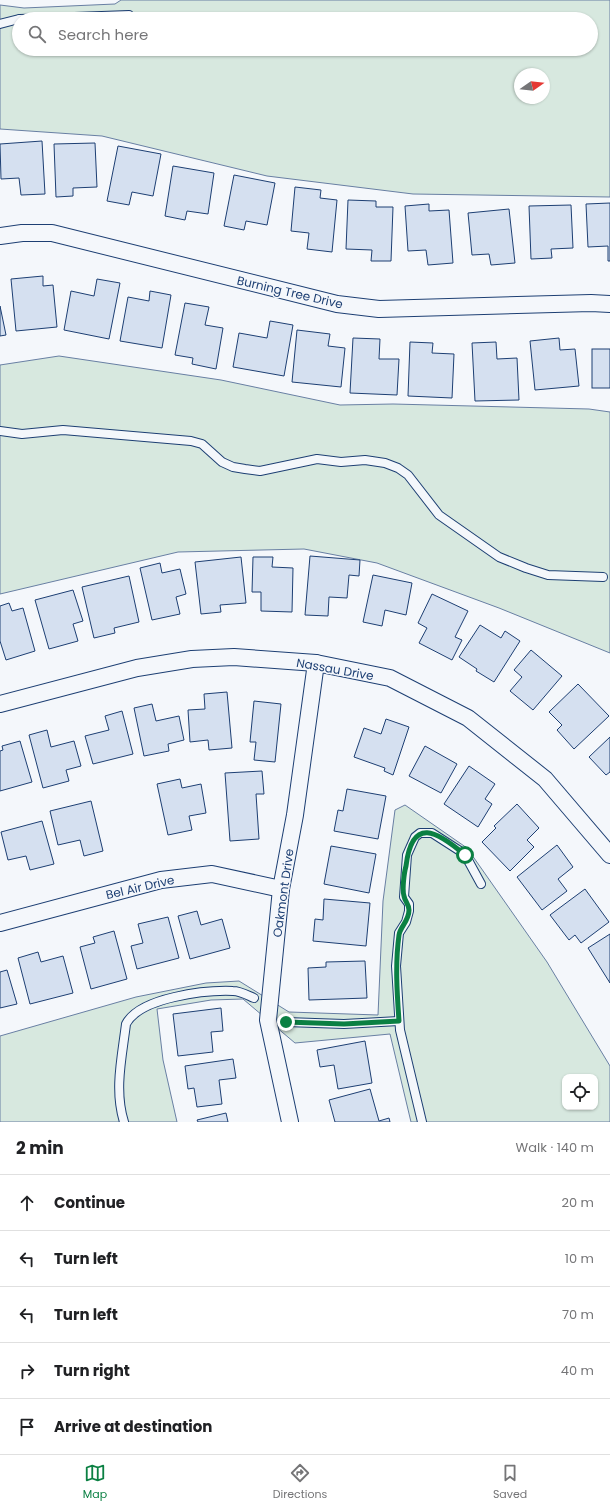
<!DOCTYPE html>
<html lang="en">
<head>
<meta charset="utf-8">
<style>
  body { margin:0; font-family:Poppins,sans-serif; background:#f2f2f2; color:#202124 }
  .controls { position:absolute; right:12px; bottom:12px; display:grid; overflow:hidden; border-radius:8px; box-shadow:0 1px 3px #0004 }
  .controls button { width:36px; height:36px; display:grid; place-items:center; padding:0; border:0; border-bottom:1px solid #e0e0e0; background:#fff; color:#202124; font:20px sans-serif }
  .compass { position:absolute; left:514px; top:68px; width:36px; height:36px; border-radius:50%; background:#fff; box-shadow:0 1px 3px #0004; rotate:76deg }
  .stop { position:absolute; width:12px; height:12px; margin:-9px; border:3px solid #0b8043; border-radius:50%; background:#fff }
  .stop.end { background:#0b8043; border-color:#fff; box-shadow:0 1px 4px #0008 }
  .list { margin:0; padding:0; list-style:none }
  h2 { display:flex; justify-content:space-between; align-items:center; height:52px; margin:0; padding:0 16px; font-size:17px }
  h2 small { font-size:13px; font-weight:400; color:#757577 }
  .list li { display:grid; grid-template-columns:26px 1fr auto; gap:12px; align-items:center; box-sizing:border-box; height:56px; padding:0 16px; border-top:1px solid #e0e0e0 }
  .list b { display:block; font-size:15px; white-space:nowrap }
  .list em { font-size:13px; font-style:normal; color:#757577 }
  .icon { flex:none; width:22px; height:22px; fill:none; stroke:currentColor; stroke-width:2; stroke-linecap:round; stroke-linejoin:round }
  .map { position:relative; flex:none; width:610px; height:1122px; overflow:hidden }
  .search { position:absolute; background:#fff; box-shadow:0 1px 3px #0004; left:12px; right:12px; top:12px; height:44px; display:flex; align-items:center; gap:10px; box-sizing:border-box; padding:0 14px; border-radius:22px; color:#757577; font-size:15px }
  .sheet { height:332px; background:#fff }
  nav { display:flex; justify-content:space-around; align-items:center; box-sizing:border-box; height:56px; border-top:1px solid #e0e0e0; background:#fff; font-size:11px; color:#757577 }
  nav a { display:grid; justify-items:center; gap:2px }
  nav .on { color:#0b8043 }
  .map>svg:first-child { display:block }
  .green { fill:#d7e8df; stroke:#687fa3; fill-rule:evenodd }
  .building { fill:#d5e0f0; stroke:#1d3f73 }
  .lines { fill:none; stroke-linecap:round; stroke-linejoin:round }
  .service-casing { stroke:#1d3f73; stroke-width:10 }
  .minor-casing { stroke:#1d3f73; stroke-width:18 }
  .service { stroke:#f4f7fb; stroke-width:8 }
  .minor { stroke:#f4f7fb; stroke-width:16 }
  .route { stroke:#0b8043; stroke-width:5 }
  .labels { text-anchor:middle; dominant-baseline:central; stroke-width:3; stroke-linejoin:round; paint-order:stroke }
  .street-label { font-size:12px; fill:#1d3f73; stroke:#f4f7fb }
</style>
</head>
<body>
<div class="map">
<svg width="610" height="1122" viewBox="0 0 610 1122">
  <rect width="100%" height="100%" fill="#f4f7fb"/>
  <g class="green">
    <path d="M121,0H610V197L413,194L267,176L102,136L0,129V5L24,8L115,4ZM19,19H591V49H19ZM520,74H544V98H520Z"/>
    <polygon points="59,356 221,380 340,405 393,404 589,409 610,412 610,653 499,608 377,563 304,549 178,552 0,594 0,365"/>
    <path d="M405,805L467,848L547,962L610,1066V1122H411L390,1034L295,1043L243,999L211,1000L157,1009L163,1060L177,1122H0V1036L136,997L206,983L239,981L289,1012L378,1015L383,901L395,810ZM565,1077H595V1107H565Z"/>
  </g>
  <g class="building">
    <polygon points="42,141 45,194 21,195 19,178 1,179 0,144"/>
    <polygon points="95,143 97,187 73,188 73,196 56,197 54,144"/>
    <polygon points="118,146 161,154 153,196 132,192 129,205 107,201"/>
    <polygon points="173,166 214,173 208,214 187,211 185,220 165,216"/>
    <polygon points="234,175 275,183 267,225 246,221 244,230 224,226"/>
    <polygon points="295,187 321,190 320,198 337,200 332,252 307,249 309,233 291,231"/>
    <polygon points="348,200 376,201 376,207 393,207 391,261 371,261 372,250 346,249"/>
    <polygon points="610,203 610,261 608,261 608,246 588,247 586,204"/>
    <polygon points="429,204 429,211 449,210 453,263 428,265 426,250 408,251 405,206"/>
    <polygon points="571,205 573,248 551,249 552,258 531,259 529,206"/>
    <polygon points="509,209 515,263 491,265 489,254 472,255 468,213"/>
    <polygon points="43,276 43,286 53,285 57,327 16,331 11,279"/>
    <polygon points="97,279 120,283 109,339 64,330 71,291 94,296"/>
    <polygon points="150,291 171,295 162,348 120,341 128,297 149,301"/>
    <polygon points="185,303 209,307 205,325 223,328 216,369 192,364 193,358 175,355"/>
    <polygon points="0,306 6,335 0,336"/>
    <polygon points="270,321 293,325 284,376 233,367 239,333 267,338"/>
    <polygon points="297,330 330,334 328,346 345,348 341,387 292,382"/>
    <polygon points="353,338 380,339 379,359 399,359 397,395 350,393"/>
    <polygon points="559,338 560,350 575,349 579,386 535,390 530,341"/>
    <polygon points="410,342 433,343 432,353 454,354 452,398 408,396"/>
    <polygon points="496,342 497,359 517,358 519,400 475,401 472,343"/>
    <rect x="592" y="349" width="18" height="39"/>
    <polygon points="310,556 360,560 359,576 349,575 347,598 329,597 328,616 305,615"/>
    <polygon points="241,557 246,603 220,605 221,612 201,614 195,562"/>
    <polygon points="253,557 273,557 272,567 293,568 292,612 261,611 261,592 252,592"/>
    <polygon points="160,563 162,573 180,569 186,594 176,597 180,614 152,620 140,568"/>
    <polygon points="373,575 412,583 406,615 385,610 382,626 363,622"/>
    <polygon points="129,576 139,622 114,628 115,633 94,638 82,587"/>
    <polygon points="73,590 83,621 73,624 78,641 49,649 35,600"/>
    <polygon points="432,594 468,611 455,637 462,640 452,660 419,643 427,628 418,623"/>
    <polygon points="9,603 12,611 23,608 35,651 6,660 0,641 0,606"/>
    <polygon points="480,625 501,638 505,631 520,641 494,682 476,671 477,669 459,657"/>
    <polygon points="531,650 562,676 533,710 510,691 522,677 514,670"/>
    <polygon points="578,684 609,716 574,749 557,730 562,725 549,712"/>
    <polygon points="227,692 232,748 209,750 208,740 190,742 188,710 205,709 204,694"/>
    <polygon points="254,701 281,704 275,762 254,760 256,742 250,742"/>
    <polygon points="152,704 156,721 179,716 184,740 168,744 169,751 144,756 134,708"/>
    <polygon points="122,711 133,754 93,764 85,736 109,730 105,716"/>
    <polygon points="386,719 409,727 393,775 384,771 385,768 354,757 364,728 381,734"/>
    <polygon points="47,730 51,747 74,741 81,766 66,770 69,781 43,788 29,735"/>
    <polygon points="610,737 610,772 606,775 589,757"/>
    <polygon points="20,741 32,782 0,791 0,751 3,750 2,746"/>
    <polygon points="425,746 457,764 441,793 409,776"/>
    <polygon points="469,766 495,784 485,799 492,804 478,827 444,804"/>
    <polygon points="262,771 264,794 256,794 259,839 230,841 225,773"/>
    <polygon points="180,779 182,788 201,784 206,813 189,816 192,830 168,835 157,784"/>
    <polygon points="347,789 386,796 378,839 334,831 338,810 343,811"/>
    <polygon points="91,801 103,851 84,856 80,840 58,845 50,811"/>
    <polygon points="517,804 539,828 527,840 534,847 510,871 482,842 496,828 494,826"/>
    <polygon points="42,821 54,864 30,870 26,856 8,860 1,832"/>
    <polygon points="557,845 573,867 558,879 567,891 542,910 517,877"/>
    <polygon points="331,846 376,854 369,893 324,884"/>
    <polygon points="585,889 609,922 581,943 575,935 569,940 550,915"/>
    <polygon points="324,899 370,903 366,946 313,941 315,919 323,920"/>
    <polygon points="197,911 201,925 222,919 230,948 190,959 178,916"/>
    <polygon points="168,917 179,958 137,969 131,946 143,943 138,924"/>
    <polygon points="114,931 127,979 91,989 80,947 95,943 93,937"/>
    <polygon points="610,934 610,983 588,948"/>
    <polygon points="38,952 41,962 63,956 73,993 30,1004 18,958"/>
    <polygon points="365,961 367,998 309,1000 308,968 326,967 326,962"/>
    <polygon points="7,970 17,1004 0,1008 0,972"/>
    <polygon points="221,1008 223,1031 211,1032 213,1052 178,1056 173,1014"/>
    <polygon points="365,1041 372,1083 338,1089 334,1065 320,1067 317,1050"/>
    <polygon points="233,1059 236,1078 219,1080 222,1104 197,1107 194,1088 188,1089 185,1066"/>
    <polygon points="370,1089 379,1121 389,1118 390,1122 335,1122 329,1100"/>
    <polygon points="226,1113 228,1122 198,1122 197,1120"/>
  </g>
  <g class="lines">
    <defs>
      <g id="service">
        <polyline points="20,19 129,15"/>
        <polyline points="0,24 19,19"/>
        <polyline points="0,431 22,434 63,430 191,441 202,444 222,462 233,467 245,469 260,471 317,459 341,462 365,460 385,463 398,468 408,475 439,515 499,557 526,568 548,575 603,577"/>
        <polyline points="286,1022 344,1024 399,1021"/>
        <path d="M124,1122C114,1090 122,1057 126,1024C140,997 206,990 233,991C240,991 247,995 254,998"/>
        <polyline points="422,1122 400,1030 396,966 399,933 406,922 409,911 409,904 404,897 407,855 415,837 420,833 432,833 460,851 469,862 481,884"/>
      </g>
      <g id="minor">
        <polyline points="0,236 22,233 52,233 337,304 379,309 591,303 610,304"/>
        <polyline points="0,704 137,668 192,659 234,657 316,663 390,678 468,718 545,779 610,855"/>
        <polyline points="0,923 161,880 212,874 281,889"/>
        <polyline points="290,1122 268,1020 281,889 295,815 316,663"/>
      </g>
    </defs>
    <use href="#service" class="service-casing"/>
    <use href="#minor" class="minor-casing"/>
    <use href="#service" class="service"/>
    <use href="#minor" class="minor"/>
  </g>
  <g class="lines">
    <path class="route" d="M286,1022L344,1024L399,1021C397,993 395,964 399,935C400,927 409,921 409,910C409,904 405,902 404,896C402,890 404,873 406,866C412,816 437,831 465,855"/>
  </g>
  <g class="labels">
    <g class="street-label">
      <text transform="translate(290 292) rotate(13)">Burning Tree Drive</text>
      <text transform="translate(335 669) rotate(10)">Nassau Drive</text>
      <text transform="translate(140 887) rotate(-13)">Bel Air Drive</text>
      <text transform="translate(283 893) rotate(-82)">Oakmont Drive</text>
    </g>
  </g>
</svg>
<div class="controls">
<button><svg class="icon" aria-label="locate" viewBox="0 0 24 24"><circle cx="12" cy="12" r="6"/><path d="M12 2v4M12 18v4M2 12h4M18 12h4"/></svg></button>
</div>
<svg class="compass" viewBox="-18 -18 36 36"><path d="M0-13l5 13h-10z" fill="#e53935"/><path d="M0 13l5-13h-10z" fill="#757577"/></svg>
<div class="stop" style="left:465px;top:855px"></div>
<div class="stop end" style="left:286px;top:1022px"></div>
<div class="search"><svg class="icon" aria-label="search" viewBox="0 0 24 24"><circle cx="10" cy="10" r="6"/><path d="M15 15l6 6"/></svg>Search here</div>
</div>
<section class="sheet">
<h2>2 min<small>Walk · 140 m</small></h2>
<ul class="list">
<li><svg class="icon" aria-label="ahead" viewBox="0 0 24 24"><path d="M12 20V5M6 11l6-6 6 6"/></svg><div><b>Continue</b></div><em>20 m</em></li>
<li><svg class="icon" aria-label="left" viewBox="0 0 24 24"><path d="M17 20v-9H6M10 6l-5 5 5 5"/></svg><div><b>Turn left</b></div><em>10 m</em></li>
<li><svg class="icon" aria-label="left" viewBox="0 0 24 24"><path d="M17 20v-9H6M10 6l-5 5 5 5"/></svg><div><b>Turn left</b></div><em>70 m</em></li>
<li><svg class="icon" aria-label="right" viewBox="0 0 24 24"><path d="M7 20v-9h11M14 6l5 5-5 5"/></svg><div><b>Turn right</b></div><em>40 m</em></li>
<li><svg class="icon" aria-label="arrive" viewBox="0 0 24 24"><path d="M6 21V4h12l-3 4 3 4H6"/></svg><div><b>Arrive at destination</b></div></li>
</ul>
</section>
<nav>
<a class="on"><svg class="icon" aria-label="map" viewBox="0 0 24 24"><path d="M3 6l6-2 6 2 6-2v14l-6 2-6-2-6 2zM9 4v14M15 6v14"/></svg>Map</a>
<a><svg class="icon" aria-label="directions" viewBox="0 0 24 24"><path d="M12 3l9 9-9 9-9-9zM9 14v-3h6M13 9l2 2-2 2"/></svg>Directions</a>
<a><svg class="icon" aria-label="saved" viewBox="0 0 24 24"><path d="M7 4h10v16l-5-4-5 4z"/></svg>Saved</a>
</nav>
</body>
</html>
